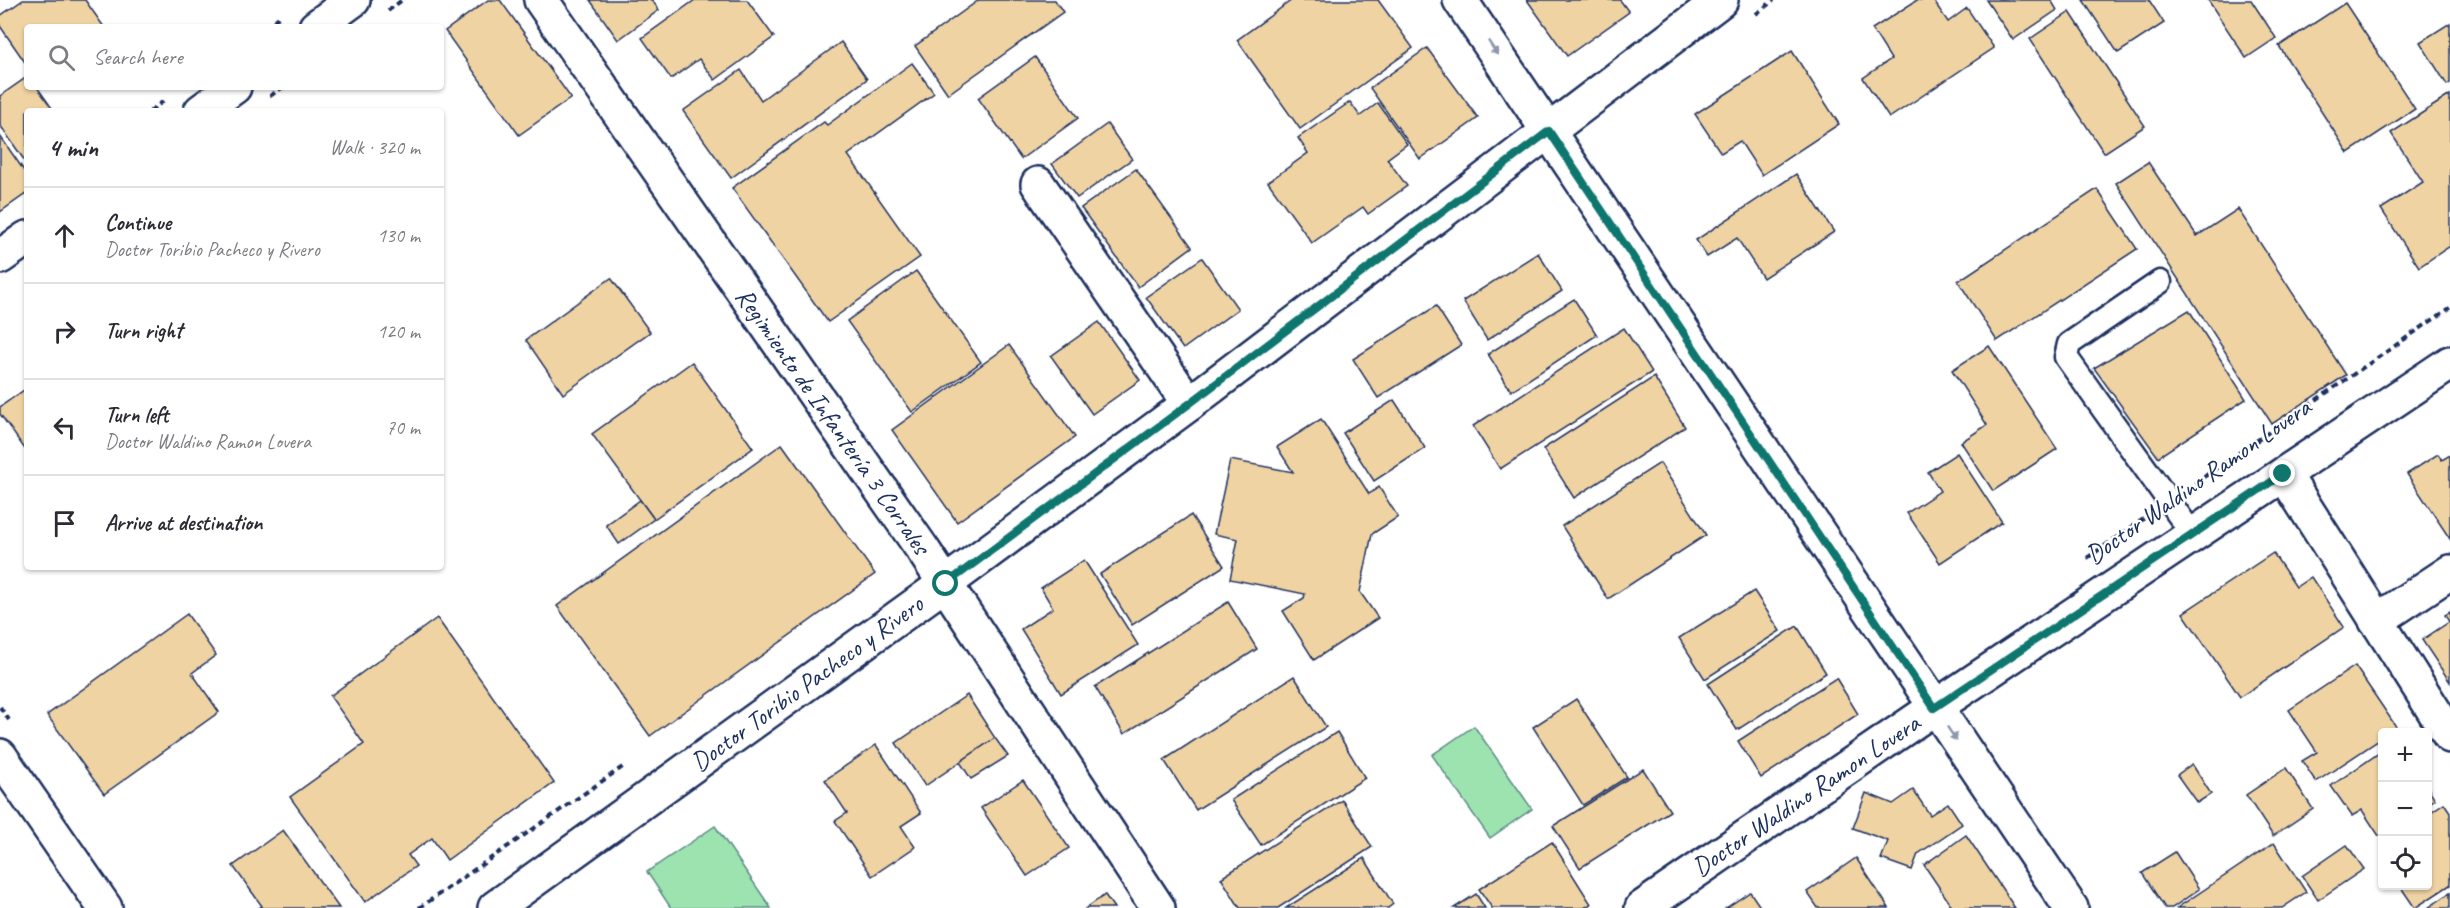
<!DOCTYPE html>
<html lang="en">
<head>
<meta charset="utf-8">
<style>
  body { margin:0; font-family:Caveat,sans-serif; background:#f7f7f7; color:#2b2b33 }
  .controls { position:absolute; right:18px; bottom:18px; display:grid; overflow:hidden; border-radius:6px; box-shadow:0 2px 4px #0004 }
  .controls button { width:54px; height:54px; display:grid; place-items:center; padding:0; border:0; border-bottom:2px solid #e1e1e2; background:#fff; color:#2b2b33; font:30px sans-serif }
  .stop { position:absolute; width:18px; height:18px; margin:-14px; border:4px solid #0f766e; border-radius:50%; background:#fff }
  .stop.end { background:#0f766e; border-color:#fff; box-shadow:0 2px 6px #0008 }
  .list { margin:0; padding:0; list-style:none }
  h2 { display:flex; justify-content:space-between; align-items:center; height:78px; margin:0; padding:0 24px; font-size:26px }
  h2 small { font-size:20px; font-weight:400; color:#7c7c81 }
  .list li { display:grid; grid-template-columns:39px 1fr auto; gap:18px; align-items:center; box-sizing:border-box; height:96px; padding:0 24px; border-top:2px solid #e1e1e2 }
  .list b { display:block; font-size:22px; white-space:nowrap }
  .list p { margin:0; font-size:20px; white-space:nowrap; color:#7c7c81 }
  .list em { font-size:20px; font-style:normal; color:#7c7c81 }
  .icon { flex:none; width:33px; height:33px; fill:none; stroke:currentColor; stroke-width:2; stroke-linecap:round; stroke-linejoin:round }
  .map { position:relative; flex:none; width:2450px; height:908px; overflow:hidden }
  .search { position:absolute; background:#fff; box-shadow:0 2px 4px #0004; left:24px; top:24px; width:420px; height:66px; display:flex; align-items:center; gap:15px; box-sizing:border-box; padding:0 21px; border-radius:6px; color:#7c7c81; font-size:22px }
  .panel { position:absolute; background:#fff; box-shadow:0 2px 4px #0004; left:24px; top:108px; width:420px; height:462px; border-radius:6px }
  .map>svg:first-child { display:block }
  .green { fill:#9de3b0; stroke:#5c8987; stroke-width:1.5 }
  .building { fill:#f0d3a3; stroke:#1b2f5e; stroke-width:1.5 }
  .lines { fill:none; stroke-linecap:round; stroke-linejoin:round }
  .lane-casing { stroke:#1b2f5e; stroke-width:27 }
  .street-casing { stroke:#1b2f5e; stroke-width:38 }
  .secondary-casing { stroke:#1b2f5e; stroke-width:38 }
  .path { stroke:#1b2f5e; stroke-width:4; stroke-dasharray:6 4.5; stroke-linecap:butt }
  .lane { stroke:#fff; stroke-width:22 }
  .street { stroke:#fff; stroke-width:33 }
  .secondary { stroke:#fff; stroke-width:33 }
  .oneway { fill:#8d97ae }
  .route { stroke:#0f766e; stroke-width:8 }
  .labels { text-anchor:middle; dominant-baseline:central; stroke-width:4.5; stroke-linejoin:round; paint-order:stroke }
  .street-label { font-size:26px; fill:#1b2f5e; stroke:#fff }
</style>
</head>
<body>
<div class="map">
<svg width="2450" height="908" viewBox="0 0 2450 908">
  <rect width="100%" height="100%" fill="#fff"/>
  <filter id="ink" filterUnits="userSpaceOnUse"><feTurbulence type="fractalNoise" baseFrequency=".0167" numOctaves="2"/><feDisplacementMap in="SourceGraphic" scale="12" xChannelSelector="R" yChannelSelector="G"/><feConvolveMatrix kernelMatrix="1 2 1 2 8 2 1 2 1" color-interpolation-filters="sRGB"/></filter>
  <g filter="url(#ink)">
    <g class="green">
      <polygon points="1474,726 1532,809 1490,838 1432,755"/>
      <polygon points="715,826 771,908 671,908 647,872"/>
    </g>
    <g class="building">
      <polygon points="23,0 85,0 104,27 27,27 27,65 0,26 0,16"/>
      <polygon points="488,0 500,0 571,98 519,135 445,31"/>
      <polygon points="590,0 652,0 659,10 618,40"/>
      <polygon points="695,0 747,0 774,37 715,80 699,59 671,79 642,38"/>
      <polygon points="979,0 1055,0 1063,12 948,94 915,46"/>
      <polygon points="1292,0 1378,0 1413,48 1300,129 1237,40"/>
      <polygon points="1527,0 1620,0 1629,12 1567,56"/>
      <polygon points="1917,0 1933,0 1948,22 1967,8 1994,48 1889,118 1863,78 1891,59 1872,29"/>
      <polygon points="1986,0 2051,0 2057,10 2013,40"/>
      <polygon points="2083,0 2149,0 2164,23 2118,53"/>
      <polygon points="2208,0 2251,0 2276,38 2246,58"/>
      <polygon points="2345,3 2415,109 2348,153 2279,46"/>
      <polygon points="2070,12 2145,126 2104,153 2030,39"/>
      <polygon points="2450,23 2450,83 2447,85 2420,42"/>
      <polygon points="841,42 867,79 731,178 683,111 741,70 761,100"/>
      <polygon points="1427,48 1478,118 1420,159 1370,88"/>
      <polygon points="1792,51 1839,124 1762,175 1740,141 1721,153 1695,114"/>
      <polygon points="1035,57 1078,118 1021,159 978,98"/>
      <polygon points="912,63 934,93 848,155 920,257 828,322 732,188 824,122 827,125"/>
      <polygon points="27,77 27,87 37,87 54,111 27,111 27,164 0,125 0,96"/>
      <polygon points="2450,95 2450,246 2419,267 2381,209 2423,182 2391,133"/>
      <polygon points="1350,102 1360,116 1378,103 1407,144 1387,159 1407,186 1368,214 1363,207 1312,243 1268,182 1308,153 1298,138"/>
      <polygon points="1107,124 1132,159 1077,198 1052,164"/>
      <polygon points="0,136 27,175 27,193 0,212"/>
      <polygon points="2148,162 2197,236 2238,209 2346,375 2272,424 2116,183"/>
      <polygon points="1136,169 1192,247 1138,287 1081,208"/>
      <polygon points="1796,174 1834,232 1763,278 1737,238 1707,257 1696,240"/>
      <polygon points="2097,189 2137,249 1997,341 1958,281"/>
      <polygon points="1538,253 1562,291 1487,340 1463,301"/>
      <polygon points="1202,258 1238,309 1183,349 1146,297"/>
      <polygon points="916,271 981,362 912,412 847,321"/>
      <polygon points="611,278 650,332 563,394 526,340"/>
      <polygon points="1574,299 1597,335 1511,391 1488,354"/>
      <polygon points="1436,306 1461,345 1378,398 1353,359"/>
      <polygon points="2189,310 2246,399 2158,457 2094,368"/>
      <polygon points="1099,322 1140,380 1092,414 1051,356"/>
      <polygon points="1624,328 1652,372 1500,469 1473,426"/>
      <polygon points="1009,345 1075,437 957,522 892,430"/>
      <polygon points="1989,346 2057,449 1993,491 1961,442 1987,425 1952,370"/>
      <polygon points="692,362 753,448 654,519 592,434"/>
      <polygon points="1654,377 1685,427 1574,498 1543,449"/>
      <polygon points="27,388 27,452 0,414 0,407"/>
      <polygon points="1394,400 1425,448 1374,481 1343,433"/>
      <polygon points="1321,419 1369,494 1379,487 1398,517 1372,534 1360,592 1378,618 1314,660 1283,611 1304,598 1305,594 1230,579 1238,539 1214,534 1230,460 1293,472 1277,447"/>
      <polygon points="782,444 875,574 650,736 557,606"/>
      <polygon points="1957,453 2002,522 1940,563 1907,513 1940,491 1928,472"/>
      <polygon points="2438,454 2442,460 2450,455 2450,539 2407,474"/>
      <polygon points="1660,463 1706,535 1608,599 1562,526"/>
      <polygon points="640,500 654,519 619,544 606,525"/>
      <polygon points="1191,515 1224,566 1132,625 1100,574"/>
      <polygon points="2273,553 2296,587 2311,577 2344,627 2240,697 2183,613"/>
      <polygon points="1084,560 1138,645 1061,694 1021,629 1053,608 1041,588"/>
      <polygon points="1754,591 1780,631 1705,679 1679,638"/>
      <polygon points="1228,602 1257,649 1124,734 1095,687"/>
      <polygon points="2450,612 2450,682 2422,640 2449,622 2445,615"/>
      <polygon points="187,614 216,655 192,673 219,712 104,794 47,715"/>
      <polygon points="437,618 554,783 447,860 432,838 408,855 416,866 365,902 290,797 364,744 330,696"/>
      <polygon points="1797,626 1826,673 1737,730 1708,684"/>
      <polygon points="2355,666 2397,728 2390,732 2382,732 2382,738 2316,782 2302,761 2317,752 2289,710"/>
      <polygon points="1294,676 1326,727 1196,810 1164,760"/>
      <polygon points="1836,678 1858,714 1761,778 1738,741"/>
      <polygon points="967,695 995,738 925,786 896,743"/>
      <polygon points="1576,699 1627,777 1583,805 1533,727"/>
      <polygon points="1337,732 1365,778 1261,845 1231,800"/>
      <polygon points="995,738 1008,756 971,779 960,762"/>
      <polygon points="876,745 921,813 901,826 915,847 872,876 835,821 847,813 825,780"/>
      <polygon points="2382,751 2382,834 2379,836 2362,810 2352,816 2331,786"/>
      <polygon points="2192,764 2211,794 2197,803 2177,775"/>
      <polygon points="2286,768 2313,809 2273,836 2246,795"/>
      <polygon points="1643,769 1670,811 1580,868 1553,826"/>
      <polygon points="1023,780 1069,848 1027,876 981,808"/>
      <polygon points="2428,788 2435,799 2428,804"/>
      <polygon points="1913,790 1930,815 1948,803 1962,824 1918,854 1912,870 1881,859 1888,841 1853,828 1866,793 1893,804"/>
      <polygon points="1342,800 1372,847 1278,908 1240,908 1221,878"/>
      <polygon points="2444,803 2450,812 2450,885 2415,908 2400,886 2428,886 2428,814"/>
      <polygon points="283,830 339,908 259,908 262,906 233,866"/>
      <polygon points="1966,835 2015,908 1953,908 1924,865"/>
      <polygon points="1552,842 1591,904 1584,908 1492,908 1479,889"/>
      <polygon points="2274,843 2306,892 2282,908 2177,908"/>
      <polygon points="2347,845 2364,869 2318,900 2302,876"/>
      <polygon points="2175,852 2199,889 2172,908 2165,908 2142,873"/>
      <polygon points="1364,858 1393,904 1388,908 1286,908"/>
      <polygon points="1856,858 1889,908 1818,908 1807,892"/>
      <polygon points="1750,892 1761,908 1726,908"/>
      <polygon points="2450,893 2450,908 2428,908"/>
      <polygon points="1476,894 1485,908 1454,908"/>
      <polygon points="1105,895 1114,908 1086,908"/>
    </g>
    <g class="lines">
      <defs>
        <polyline id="lane" points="2160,282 2069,344 2066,357 2193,535"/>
        <g id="street">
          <polyline points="541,0 923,550 1158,908"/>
          <polyline points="1038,184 1189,404"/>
          <polyline points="2284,474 2450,736"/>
          <polyline points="2376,621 2450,572"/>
          <polyline points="0,756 105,908"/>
          <polyline points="495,908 946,583 1189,404 1721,0"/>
          <polyline points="1642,908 1934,708 2450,363"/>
        </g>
        <g id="secondary">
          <polyline points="1460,0 2071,908"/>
          <polyline points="316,27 353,0"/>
          <polyline points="201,111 234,87"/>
          <polyline points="0,257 27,238"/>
        </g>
      </defs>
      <use href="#lane" class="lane-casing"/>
      <use href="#street" class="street-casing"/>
      <use href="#secondary" class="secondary-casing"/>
      <g class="path">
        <polyline points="388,11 402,0"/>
        <polyline points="1756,14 1774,0"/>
        <polyline points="265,27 282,15"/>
        <polyline points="270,96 283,87"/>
        <polyline points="150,111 165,100"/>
        <polyline points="2195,483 2450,308"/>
        <polyline points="2087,558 2145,518"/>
        <polyline points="0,707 9,720"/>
        <polyline points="419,908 624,766"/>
      </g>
      <use href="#lane" class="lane"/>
      <use href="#street" class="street"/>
      <use href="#secondary" class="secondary"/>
    </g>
    <defs><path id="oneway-solid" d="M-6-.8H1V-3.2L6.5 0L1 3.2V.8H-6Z" transform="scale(1.5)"/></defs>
    <g class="oneway">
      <use href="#oneway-solid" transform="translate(1493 48) rotate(56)"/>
      <use href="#oneway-solid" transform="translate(1952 734) rotate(56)"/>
    </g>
  </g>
  <g class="lines" filter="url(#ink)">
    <polyline class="route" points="946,584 1189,404 1549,131 1934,708 2283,474"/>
  </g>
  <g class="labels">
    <g class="street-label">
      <text transform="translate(833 421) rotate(55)">Regimiento de Infantería 3 Corrales</text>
      <text transform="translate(2198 481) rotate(-35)">Doctor Waldino Ramon Lovera</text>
      <text transform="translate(807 683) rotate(-36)">Doctor Toribio Pacheco y Rivero</text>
      <text transform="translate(1806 795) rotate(-34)">Doctor Waldino Ramon Lovera</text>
    </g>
  </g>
</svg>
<div class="controls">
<button>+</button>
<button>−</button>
<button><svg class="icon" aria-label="locate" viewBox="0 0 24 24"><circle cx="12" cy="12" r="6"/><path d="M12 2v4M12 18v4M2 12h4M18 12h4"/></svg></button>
</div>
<div class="stop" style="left:946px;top:584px"></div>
<div class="stop end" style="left:2283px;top:474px"></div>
<div class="search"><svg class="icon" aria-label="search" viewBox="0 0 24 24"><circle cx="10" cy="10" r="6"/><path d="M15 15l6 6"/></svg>Search here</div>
<section class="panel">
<h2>4 min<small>Walk · 320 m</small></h2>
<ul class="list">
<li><svg class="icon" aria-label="ahead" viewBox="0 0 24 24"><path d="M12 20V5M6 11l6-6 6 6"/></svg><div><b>Continue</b><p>Doctor Toribio Pacheco y Rivero</p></div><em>130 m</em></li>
<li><svg class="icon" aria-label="right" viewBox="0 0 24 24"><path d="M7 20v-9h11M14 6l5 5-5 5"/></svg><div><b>Turn right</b></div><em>120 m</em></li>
<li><svg class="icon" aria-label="left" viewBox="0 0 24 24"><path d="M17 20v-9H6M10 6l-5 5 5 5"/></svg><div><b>Turn left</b><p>Doctor Waldino Ramon Lovera</p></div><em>70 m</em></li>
<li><svg class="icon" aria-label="arrive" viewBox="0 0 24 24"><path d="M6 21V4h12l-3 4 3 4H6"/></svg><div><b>Arrive at destination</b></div></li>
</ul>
</section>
</div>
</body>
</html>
